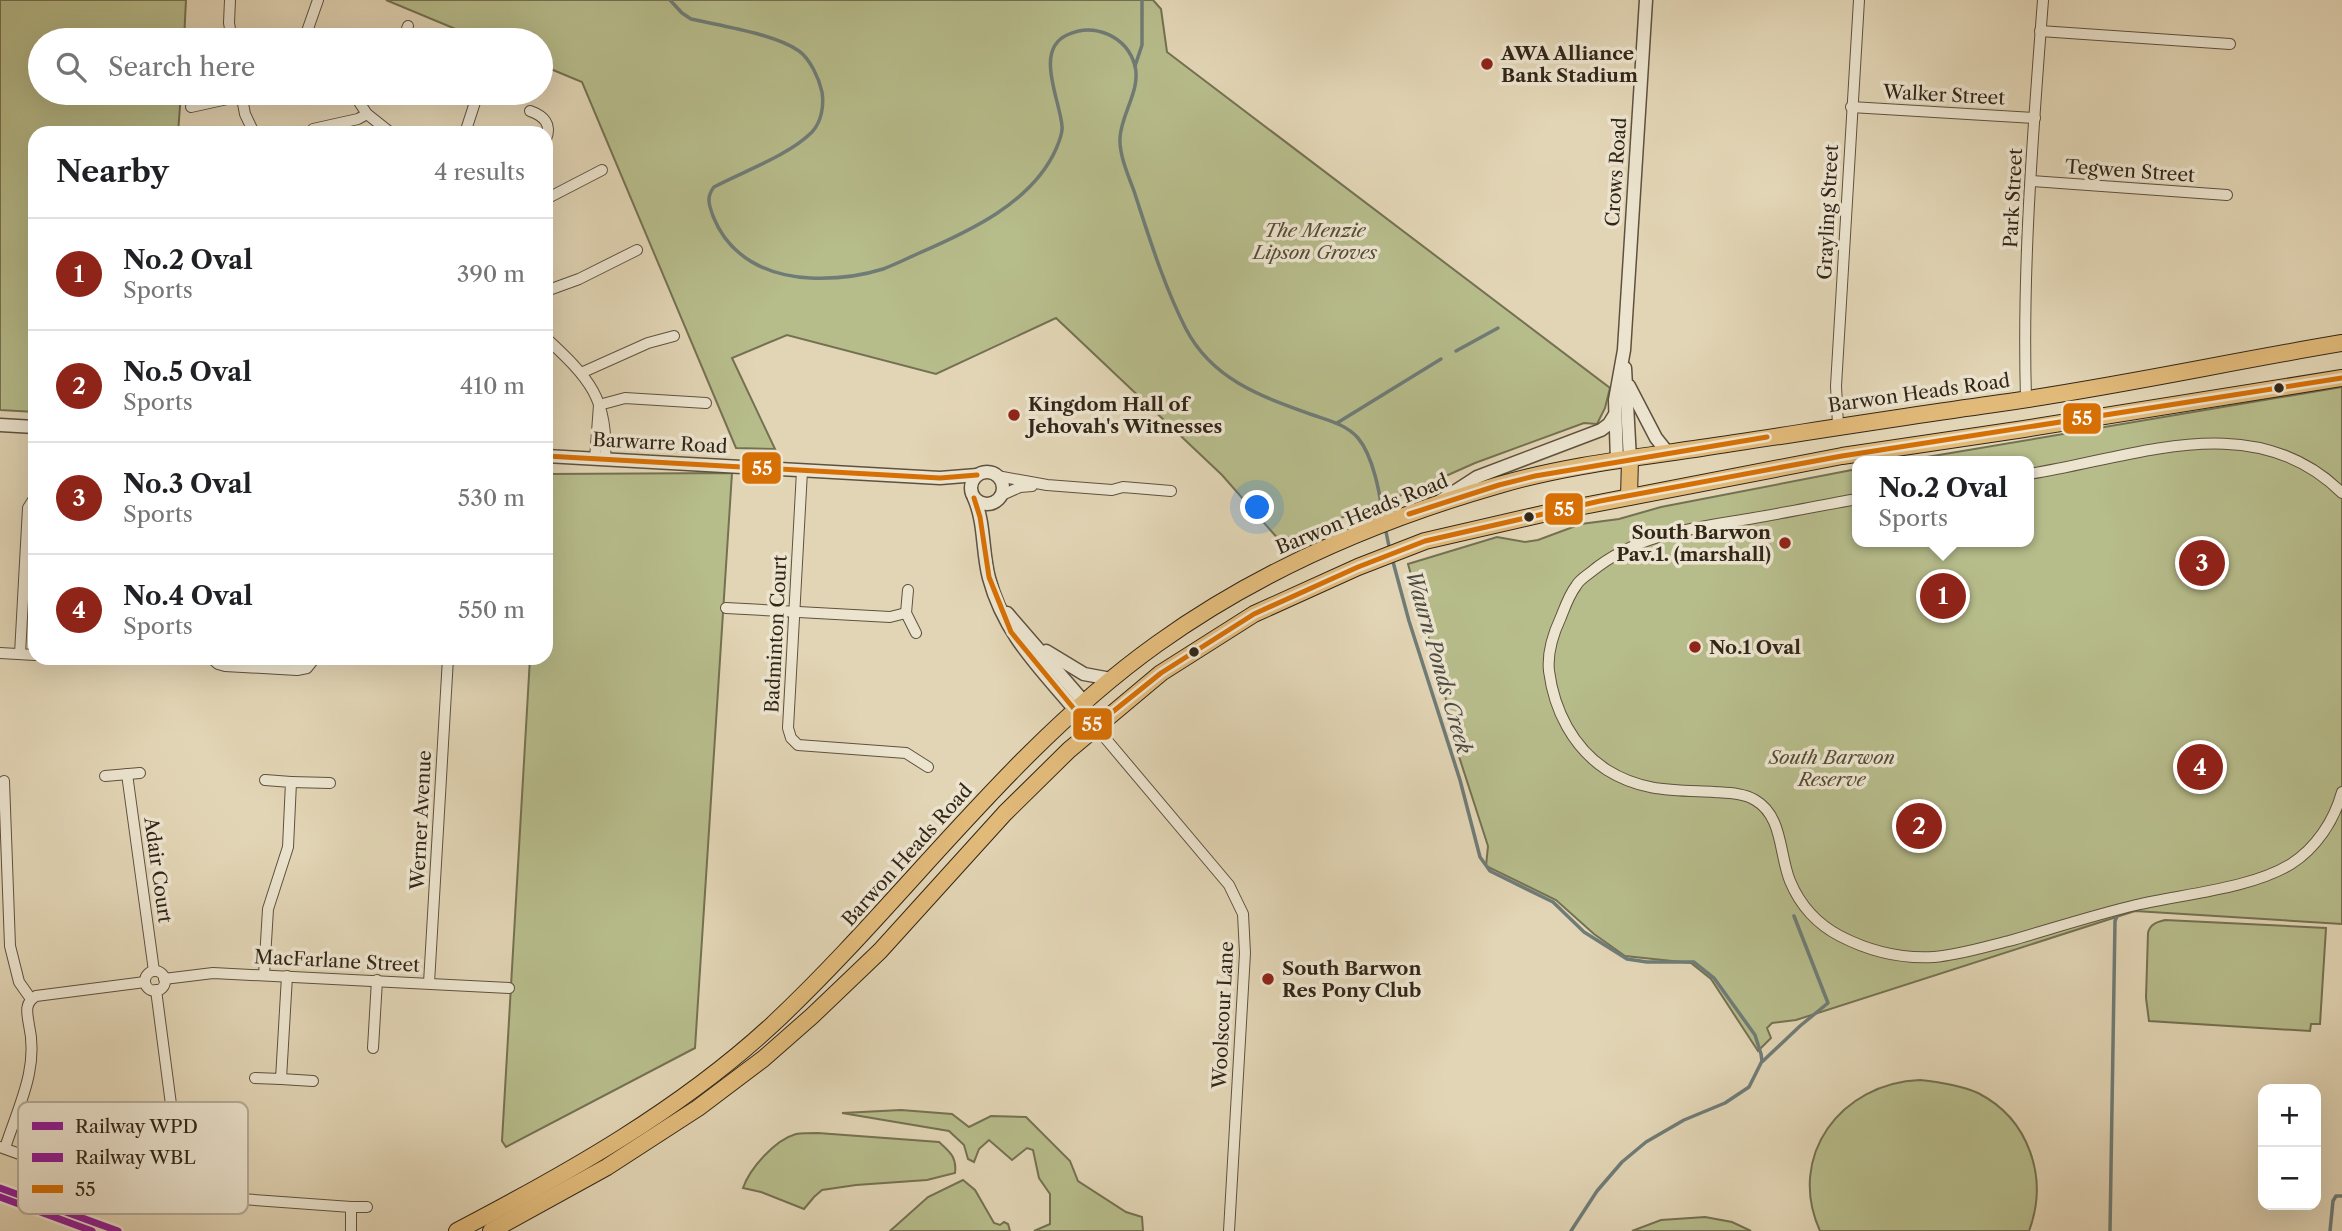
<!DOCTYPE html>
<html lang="en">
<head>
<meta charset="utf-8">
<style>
  body { margin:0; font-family:"Libre Caslon Text",serif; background:#f6f6f6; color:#202124 }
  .controls { position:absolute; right:21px; bottom:21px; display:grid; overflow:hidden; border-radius:14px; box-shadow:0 7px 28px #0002 }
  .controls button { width:63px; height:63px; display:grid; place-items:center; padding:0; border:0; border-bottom:2px solid #e0e0e0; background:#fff; color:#202124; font:35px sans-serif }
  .you { position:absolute; left:1258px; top:508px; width:24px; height:24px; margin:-18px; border:5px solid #fff; border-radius:50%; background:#1a73e8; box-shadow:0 0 0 10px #1a73e833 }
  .badge { display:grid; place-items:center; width:46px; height:46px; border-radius:50%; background:#8f2418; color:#fff; font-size:23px; font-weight:700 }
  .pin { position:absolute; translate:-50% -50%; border:4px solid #fff; box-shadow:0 2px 7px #0006 }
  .popup { position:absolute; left:1852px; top:456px; width:182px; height:91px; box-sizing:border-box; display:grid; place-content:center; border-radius:14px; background:#fff; filter:drop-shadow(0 2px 5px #0005); font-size:23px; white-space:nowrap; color:#757577 }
  .popup b { font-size:26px; color:#202124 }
  .popup::after { content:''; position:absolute; left:50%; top:100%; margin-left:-14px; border:14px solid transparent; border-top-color:#fff }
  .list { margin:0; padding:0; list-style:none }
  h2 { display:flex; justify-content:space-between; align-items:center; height:91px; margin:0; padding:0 28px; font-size:30px }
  h2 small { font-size:23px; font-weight:400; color:#757577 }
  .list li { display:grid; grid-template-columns:46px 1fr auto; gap:21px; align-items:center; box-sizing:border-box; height:112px; padding:0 28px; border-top:2px solid #e0e0e0 }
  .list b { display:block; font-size:26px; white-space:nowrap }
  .list p { margin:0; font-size:23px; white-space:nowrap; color:#757577 }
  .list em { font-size:23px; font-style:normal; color:#757577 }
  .icon { flex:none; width:38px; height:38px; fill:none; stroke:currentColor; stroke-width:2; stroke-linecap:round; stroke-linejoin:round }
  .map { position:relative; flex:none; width:2342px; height:1231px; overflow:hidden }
  .search { position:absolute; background:#fff; box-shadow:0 7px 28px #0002; left:28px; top:28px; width:525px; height:77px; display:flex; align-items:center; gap:18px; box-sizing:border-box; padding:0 24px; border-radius:38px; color:#757577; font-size:26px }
  .panel { position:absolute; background:#fff; box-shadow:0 7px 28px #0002; left:28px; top:126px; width:525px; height:539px; border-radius:21px }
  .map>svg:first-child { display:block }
  .green { fill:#b7bc8b; stroke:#747152; stroke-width:2 }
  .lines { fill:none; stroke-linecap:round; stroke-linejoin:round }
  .stream { stroke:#6f7c77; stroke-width:3.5 }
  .minor-casing { stroke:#5e523f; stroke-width:12 }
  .tertiary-casing { stroke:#5e523f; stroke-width:15 }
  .primary-casing { stroke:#322618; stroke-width:18 }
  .minor { stroke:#ece4cf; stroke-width:10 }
  .tertiary { stroke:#ece4cf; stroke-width:12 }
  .primary { stroke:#e1ba7a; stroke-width:16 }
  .bus-1-casing { stroke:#ece4cf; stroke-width:10 }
  .bus-1 { stroke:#d67005; stroke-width:5 }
  .rail-1-casing { stroke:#ece4cf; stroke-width:12 }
  .rail-2-casing { stroke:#ece4cf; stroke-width:12 }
  .rail-1 { stroke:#8f1a95; stroke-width:7 }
  .rail-2 { stroke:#8f1a95; stroke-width:7 }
  .poi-dot { fill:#8f2418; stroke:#ece4cf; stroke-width:2.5 }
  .bus-dot { fill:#322618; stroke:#ece4cf; stroke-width:2.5 }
  .labels { text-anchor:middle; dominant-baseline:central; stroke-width:7; stroke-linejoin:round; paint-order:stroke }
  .poi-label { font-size:19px; font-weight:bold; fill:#322618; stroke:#ece4cf; text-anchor:start }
  .street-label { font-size:19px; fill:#322618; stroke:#ece4cf }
  .park-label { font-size:19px; font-style:italic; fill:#534c35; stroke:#ece4cf }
  .water-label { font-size:21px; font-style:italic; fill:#4c4a40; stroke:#ece4cf }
  .key { fill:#ece4cf; stroke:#b4ab98; stroke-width:2 }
  .key-label { font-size:19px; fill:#322618 }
  .line-badge { stroke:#ece4cf; stroke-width:2.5 }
  .badge-label { font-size:19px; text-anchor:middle; font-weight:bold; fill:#fff }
</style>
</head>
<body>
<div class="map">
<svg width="2342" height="1231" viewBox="0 0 2342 1231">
  <rect width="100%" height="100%" fill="#e2d5b5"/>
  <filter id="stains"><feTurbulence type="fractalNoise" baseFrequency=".00286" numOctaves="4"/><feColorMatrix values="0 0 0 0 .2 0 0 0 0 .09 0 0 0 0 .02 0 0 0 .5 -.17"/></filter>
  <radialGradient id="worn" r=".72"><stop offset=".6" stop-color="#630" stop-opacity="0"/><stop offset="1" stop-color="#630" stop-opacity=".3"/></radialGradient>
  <g class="green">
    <polygon points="0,0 186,0 184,40 40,40 40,93 181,93 178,133 35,133 35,412 0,410"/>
    <polygon points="386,0 1153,0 1161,9 1167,52 1610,388 1605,408 1597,424 1584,423 1475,463 1412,491 1280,541 1222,475 1056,318 936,374 787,335 732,358 775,449 736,448 582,82 541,65 541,40 482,40"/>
    <polygon points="2342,387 2342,924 2135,911 1796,1020 1772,1023 1767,1028 1771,1038 1758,1051 1711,979 1691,963 1625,956 1594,934 1556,900 1486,866 1488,846 1454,741 1450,714 1408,564 1497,537 1525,542 1538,540 1581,524 1619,519 1661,507 1857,469 1857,542 2029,542 2029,461 1903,461"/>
    <polygon points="732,473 695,1048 506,1147 502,1141 530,658 546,658 546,474"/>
    <path d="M2165,920L2326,928L2320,1024H2311L2310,1031L2149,1021L2146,998L2148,933C2150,924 2157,922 2165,920Z"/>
    <path d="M1920,1080C1939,1082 1960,1085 1978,1093C2029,1119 2049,1178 2029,1231H1820C1786,1156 1841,1083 1920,1080Z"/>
    <polygon points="901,1110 952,1114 969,1127 991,1116 1026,1117 1070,1161 1078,1181 1126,1212 1142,1217 1143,1231 1034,1231 1050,1224 1050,1194 1039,1178 1033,1150 1027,1148 1012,1160 989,1140 979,1149 974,1162 968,1159 964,1145 949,1131 842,1113"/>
    <path d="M818,1133L939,1142C950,1152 957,1157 955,1173L927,1180L856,1185L822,1190L814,1197L804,1209L761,1192L743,1188C750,1168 775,1140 796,1134C803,1133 811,1133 818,1133Z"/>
    <polygon points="963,1180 975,1190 994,1223 1000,1225 1004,1222 1008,1224 1010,1231 890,1231 928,1197"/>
    <polygon points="1705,1217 1732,1222 1751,1231 1632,1231 1661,1220"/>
  </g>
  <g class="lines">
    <g class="stream">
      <path d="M670,0L682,13L691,19C721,26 775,34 799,51C810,59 819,78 822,92C824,105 822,121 812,132C788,156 744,171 714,187C706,197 709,205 713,216C729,257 767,276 810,278C833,279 861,276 883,269C894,265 906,259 917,254C968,232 1032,203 1056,149C1059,142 1063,133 1062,126C1060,100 1034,50 1067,35C1094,22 1127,36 1135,66C1141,90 1121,114 1120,138C1119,154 1128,175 1134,191C1149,237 1164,286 1186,329C1212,379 1260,396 1310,414C1327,420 1346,424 1358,438C1374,457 1380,496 1384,520"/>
      <polyline points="1135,66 1142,45 1142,0"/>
      <polyline points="1456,351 1498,328"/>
      <polyline points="1337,423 1441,359"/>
      <polyline points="1385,527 1390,551"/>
      <polyline points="1392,558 1409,621 1460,780 1480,857 1490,871 1553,902 1584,932 1627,959 1647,962 1694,962 1714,978 1755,1035 1761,1054 1762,1061 1749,1087 1725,1103 1684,1120 1646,1142 1622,1162 1597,1191 1571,1231"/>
      <polyline points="1763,1061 1800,1026 1828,1003 1794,916"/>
      <polyline points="2110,1231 2115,921 2117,916"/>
      <polyline points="2330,1231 2333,1201 2336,1196 2342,1196"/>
    </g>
    <defs>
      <g id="minor">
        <polyline points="230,0 229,23 232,40"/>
        <polyline points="2040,31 2230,44"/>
        <polyline points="288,40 303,40"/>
        <polyline points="304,40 318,0"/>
        <polyline points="403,40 408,26"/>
        <polyline points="241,93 245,114 254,133"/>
        <polyline points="353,93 367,114 391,133"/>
        <polyline points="191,107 241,96"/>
        <polyline points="1851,107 2035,118"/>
        <path d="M530,111C544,116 552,124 546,139"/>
        <polyline points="313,129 358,119 367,114"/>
        <polyline points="465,133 478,93"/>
        <polyline points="2031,181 2227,195"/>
        <polyline points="546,199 602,170"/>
        <polyline points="546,291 579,279 637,250"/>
        <path d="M546,338C589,378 609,399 605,460"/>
        <polyline points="581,373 648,343 674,336"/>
        <path d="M2026,399C2022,266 2033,132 2043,0"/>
        <polyline points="599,405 625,398 706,403"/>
        <polyline points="1838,425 1836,386 1859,0"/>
        <polyline points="595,459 599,405"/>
        <polyline points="802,471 788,728 791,738 798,745 906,753 928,767"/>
        <path d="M2029,474C2133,458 2254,405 2342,493"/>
        <polyline points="997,476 1047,485 1112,490 1123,487 1171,491"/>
        <polyline points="1002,495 1020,487 1032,486"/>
        <path d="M1857,499C1823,505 1789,512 1754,518C1696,528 1638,533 1591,572C1586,576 1579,580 1576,586C1569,595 1565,607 1561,617C1553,634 1547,652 1549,671C1554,710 1573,748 1607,770C1642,792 1674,790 1714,792C1728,793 1743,793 1755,800C1783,816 1779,854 1790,881C1800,905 1817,924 1840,936C1869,951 1901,959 1934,957C1959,955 1984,947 2009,941C2051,929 2094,915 2136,905C2183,894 2250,889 2291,864C2316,848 2334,821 2342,792"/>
        <polyline points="908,590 906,613 916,633"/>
        <polyline points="726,608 890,617 906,613"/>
        <polyline points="0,653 35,655"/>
        <polyline points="20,654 28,508 35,497"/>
        <polyline points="82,658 102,658"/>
        <polyline points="211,658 218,664 225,666 297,670 307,668 315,658"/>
        <polyline points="1095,726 1229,885 1243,914 1245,953 1229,1231"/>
        <polyline points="127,774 154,971"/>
        <polyline points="105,776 140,773"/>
        <polyline points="4,781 10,946 19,982 31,999"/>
        <polyline points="291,782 330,783"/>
        <circle cx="155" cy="981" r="10"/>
        <polyline points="264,975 268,909 288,847 291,782 265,780"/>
        <polyline points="164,979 213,973 509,988"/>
        <polyline points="429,983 448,658"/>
        <polyline points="156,990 175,1135"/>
        <polyline points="373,1048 377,980"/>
        <polyline points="255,1078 281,1079 287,976"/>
        <polyline points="281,1079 313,1081"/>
        <polyline points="150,1139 200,1131"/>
        <polyline points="0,1147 100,1183 132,1191 351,1207 351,1231"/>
        <path d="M5,1148C18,1107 39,1069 29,1025C27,1013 24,1003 36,996L145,982"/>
        <polyline points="351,1207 367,1207"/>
      </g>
      <g id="tertiary">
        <polyline points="1625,368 1630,459"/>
        <polyline points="1629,386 1656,438 1668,453"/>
        <polyline points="0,425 35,427"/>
        <polyline points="546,456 940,478 977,475"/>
        <polyline points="1617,461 1615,400 1624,350 1646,0"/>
        <circle cx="987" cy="488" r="16"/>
        <path d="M974,498C985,523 982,552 989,578C1004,634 1039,667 1075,710"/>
        <polyline points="1440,501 1477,477 1601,430 1609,424 1614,416"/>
        <polyline points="1007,613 1084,702"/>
        <polyline points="1046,651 1084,674 1111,679"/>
      </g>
      <g id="primary">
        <polyline points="1629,497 1630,459"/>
        <path d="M457,1231C568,1173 680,1110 773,1024C904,901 1009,750 1157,644C1260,570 1377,520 1499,485C1564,466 1634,458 1701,448C1801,433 1901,417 2001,403C2115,387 2228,362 2342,343"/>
        <polyline points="491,1231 607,1167 698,1108 763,1059 812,1016 880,951 1005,813 1069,750 1161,673 1254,614 1358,567 1425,541 1547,513 1842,456 2024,429 2342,378"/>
      </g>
    </defs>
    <use href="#minor" class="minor-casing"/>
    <use href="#tertiary" class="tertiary-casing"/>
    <use href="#primary" class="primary-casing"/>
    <use href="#minor" class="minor"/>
    <use href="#tertiary" class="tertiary"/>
    <use href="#primary" class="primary"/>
    <defs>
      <g id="bus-1">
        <polyline points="546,456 940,478 977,475"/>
        <polyline points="974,498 980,517 989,577 1011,632 1075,710 1095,726 1161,673 1254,614 1358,567 1425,541 1600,501 1842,456 2342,378"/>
        <polyline points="1409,514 1499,485 1535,476 1767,437"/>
      </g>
    </defs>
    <use href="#bus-1" class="bus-1-casing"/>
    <use href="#bus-1" class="bus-1"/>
    <defs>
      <polyline id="rail-1" points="0,1188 118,1231"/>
      <polyline id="rail-2" points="0,1197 92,1231"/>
    </defs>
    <use href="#rail-1" class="rail-1-casing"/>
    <use href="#rail-2" class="rail-2-casing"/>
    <use href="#rail-1" class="rail-1"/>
    <use href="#rail-2" class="rail-2"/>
  </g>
  <g class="poi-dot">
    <circle cx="1487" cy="64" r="7"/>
    <circle cx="1014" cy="415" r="7"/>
    <circle cx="1785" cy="543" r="7"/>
    <circle cx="1695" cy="647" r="7"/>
    <circle cx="1268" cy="979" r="7"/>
  </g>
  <g class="bus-dot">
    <circle cx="2279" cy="388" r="6"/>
    <circle cx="1529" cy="517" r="6"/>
    <circle cx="1194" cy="652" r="6"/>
  </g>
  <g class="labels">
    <g class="poi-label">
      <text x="1501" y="53">AWA Alliance<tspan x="1501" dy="22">Bank Stadium</tspan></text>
      <text x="1028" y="404">Kingdom Hall of<tspan x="1028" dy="22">Jehovah's Witnesses</tspan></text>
      <text x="1771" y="532" text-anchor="end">South Barwon<tspan x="1771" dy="22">Pav.1. (marshall)</tspan></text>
      <text x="1709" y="647">No.1 Oval</text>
      <text x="1282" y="968">South Barwon<tspan x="1282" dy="22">Res Pony Club</tspan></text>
    </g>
    <g class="street-label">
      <text transform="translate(1944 95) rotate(3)">Walker Street</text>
      <text transform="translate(2130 171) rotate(4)">Tegwen Street</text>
      <text transform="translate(1616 172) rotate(-86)">Crows Road</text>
      <text transform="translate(2013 198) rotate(-87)">Park Street</text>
      <text transform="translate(1828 212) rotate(-87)">Grayling Street</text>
      <text transform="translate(1919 393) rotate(-8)">Barwon Heads Road</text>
      <text transform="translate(660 443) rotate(3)">Barwarre Road</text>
      <text transform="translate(1362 514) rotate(-22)">Barwon Heads Road</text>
      <text transform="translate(776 634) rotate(-87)">Badminton Court</text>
      <text transform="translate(421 820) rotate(-87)">Werner Avenue</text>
      <text transform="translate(907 855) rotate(-48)">Barwon Heads Road</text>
      <text transform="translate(158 870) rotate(82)">Adair Court</text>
      <text transform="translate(337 961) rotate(3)">MacFarlane Street</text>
      <text transform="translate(1223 1015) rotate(-87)">Woolscour Lane</text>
    </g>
    <g class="park-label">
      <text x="1315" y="230">The Menzie<tspan x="1315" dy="22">Lipson Groves</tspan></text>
      <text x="1832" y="757">South Barwon<tspan x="1832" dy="22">Reserve</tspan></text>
    </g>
    <g class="water-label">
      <text transform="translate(1439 662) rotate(74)">Waurn Ponds Creek</text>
    </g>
  </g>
  <rect x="18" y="1102" width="230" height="112" rx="10" class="key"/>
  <rect x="32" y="1122" width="31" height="8" fill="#8f1a95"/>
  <rect x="32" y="1153" width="31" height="9" fill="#8f1a95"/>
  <rect x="32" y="1185" width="31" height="8" fill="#d67005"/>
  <g class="key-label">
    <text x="75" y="1133">Railway WPD</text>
    <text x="75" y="1164">Railway WBL</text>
    <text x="75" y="1196">55</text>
  </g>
  <g class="line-badge">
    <rect x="2062" y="402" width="40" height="33" rx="7" fill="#d67005"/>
    <rect x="741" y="451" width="41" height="34" rx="7" fill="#d67005"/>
    <rect x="1544" y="492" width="40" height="34" rx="7" fill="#d67005"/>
    <rect x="1072" y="707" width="41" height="34" rx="7" fill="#d67005"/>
  </g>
  <g class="badge-label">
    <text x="2082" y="425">55</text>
    <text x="762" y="475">55</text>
    <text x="1564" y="516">55</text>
    <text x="1092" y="731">55</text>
  </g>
  <rect width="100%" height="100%" filter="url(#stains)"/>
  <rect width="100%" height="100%" fill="url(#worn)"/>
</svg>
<div class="controls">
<button>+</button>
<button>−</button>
</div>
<div class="you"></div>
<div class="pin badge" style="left:1943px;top:596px">1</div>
<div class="popup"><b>No.2 Oval</b>Sports</div>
<div class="pin badge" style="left:1919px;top:826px">2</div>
<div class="pin badge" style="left:2202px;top:563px">3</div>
<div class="pin badge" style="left:2200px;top:767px">4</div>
<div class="search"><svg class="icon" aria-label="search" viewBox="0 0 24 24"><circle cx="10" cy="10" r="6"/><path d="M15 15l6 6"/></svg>Search here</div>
<section class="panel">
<h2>Nearby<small>4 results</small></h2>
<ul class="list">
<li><span class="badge">1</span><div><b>No.2 Oval</b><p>Sports</p></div><em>390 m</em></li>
<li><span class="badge">2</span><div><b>No.5 Oval</b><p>Sports</p></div><em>410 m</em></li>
<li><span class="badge">3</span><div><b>No.3 Oval</b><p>Sports</p></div><em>530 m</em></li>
<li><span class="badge">4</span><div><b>No.4 Oval</b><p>Sports</p></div><em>550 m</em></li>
</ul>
</section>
</div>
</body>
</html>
